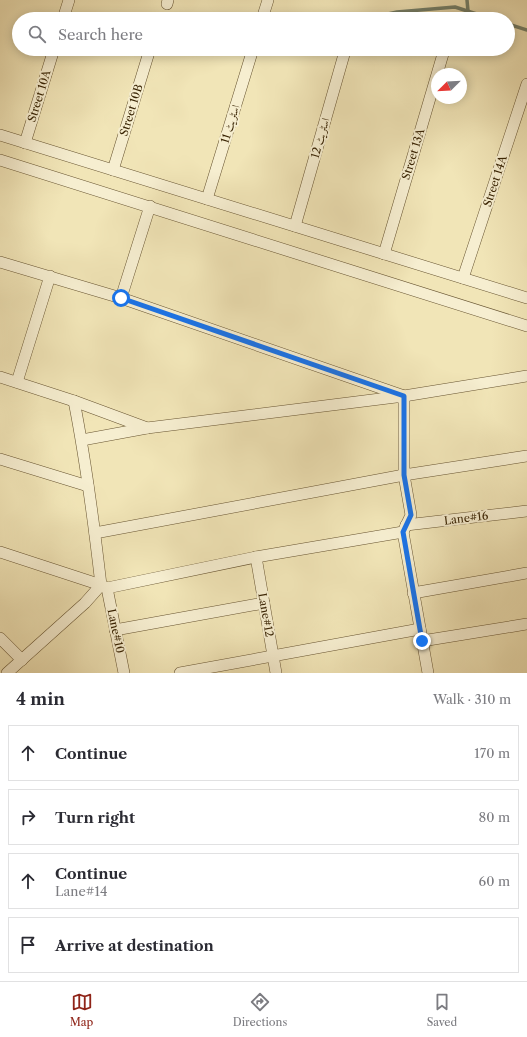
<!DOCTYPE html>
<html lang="en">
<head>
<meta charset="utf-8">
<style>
  body { margin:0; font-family:"Libre Caslon Text",Amiri,serif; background:#f7f7f7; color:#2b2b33 }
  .compass { position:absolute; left:431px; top:68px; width:36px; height:36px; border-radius:50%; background:#fff; box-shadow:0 2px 10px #0003; rotate:246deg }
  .stop { position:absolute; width:12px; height:12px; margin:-9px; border:3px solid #1a73e8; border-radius:50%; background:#fff }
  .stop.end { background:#1a73e8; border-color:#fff; box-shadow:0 1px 4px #0008 }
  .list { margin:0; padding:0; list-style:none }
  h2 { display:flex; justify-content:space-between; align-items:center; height:52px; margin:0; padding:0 16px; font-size:17px }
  h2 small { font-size:13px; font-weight:400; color:#7c7c81 }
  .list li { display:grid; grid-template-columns:26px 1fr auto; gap:12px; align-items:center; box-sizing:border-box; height:56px; margin:0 8px 8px; padding:0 8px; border:1px solid #e1e1e2; border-radius:0px }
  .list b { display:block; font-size:15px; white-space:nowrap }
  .list p { margin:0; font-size:13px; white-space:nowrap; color:#7c7c81 }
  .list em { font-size:13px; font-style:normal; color:#7c7c81 }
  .icon { flex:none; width:22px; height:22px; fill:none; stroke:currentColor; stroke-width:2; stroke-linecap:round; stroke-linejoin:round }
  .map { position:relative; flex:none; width:527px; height:673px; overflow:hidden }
  .search { position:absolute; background:#fff; box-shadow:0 2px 10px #0003; left:12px; right:12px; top:12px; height:44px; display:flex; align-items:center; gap:10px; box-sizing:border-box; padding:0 14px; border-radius:22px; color:#7c7c81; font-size:15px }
  .sheet { height:308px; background:#fff }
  nav { display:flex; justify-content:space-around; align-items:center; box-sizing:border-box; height:56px; border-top:1px solid #e1e1e2; background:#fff; font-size:11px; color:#7c7c81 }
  nav a { display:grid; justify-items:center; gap:2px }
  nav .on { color:#8f2418 }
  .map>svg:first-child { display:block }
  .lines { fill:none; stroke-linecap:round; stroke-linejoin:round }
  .stream { stroke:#74816c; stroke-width:3.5 }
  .minor-casing { stroke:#675431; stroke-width:12 }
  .minor { stroke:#f6eed0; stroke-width:11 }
  .route { stroke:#1a73e8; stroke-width:5 }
  .labels { text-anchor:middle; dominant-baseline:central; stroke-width:4; stroke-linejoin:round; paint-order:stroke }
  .street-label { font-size:11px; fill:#392404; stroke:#f6eed0 }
</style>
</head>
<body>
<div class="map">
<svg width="527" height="673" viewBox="0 0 527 673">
  <rect width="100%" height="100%" fill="#f1e5b7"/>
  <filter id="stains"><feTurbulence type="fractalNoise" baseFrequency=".005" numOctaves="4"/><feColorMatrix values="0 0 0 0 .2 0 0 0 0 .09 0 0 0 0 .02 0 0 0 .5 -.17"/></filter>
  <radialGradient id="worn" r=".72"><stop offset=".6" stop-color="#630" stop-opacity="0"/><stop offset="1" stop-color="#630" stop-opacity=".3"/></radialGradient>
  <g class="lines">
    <g class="stream">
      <polyline points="467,0 468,11"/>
      <polyline points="365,19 397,12 455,7 492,19"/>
      <polyline points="508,24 527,30"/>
    </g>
    <defs>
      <g id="minor">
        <polyline points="167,4 168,0"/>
        <polyline points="63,19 69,0"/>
        <polyline points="262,19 268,0"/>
        <polyline points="0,135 527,298"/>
        <polyline points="25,143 54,49"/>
        <polyline points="0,160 527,326"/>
        <polyline points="113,170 150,49"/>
        <polyline points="207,199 253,49"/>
        <polyline points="295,226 345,51"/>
        <polyline points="384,254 443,54"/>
        <polyline points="0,262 121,298 404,396 527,376"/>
        <polyline points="463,278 527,84"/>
        <polyline points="121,298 150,206"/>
        <polyline points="0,377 74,401 147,428"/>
        <polyline points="17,382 50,276"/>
        <polyline points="82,440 147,428 404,396 404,475 411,515 403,532"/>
        <polyline points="0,459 88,486"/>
        <polyline points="406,525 527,511"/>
        <polyline points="403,532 428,673"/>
        <polyline points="95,533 404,475 527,456"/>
        <polyline points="0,552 101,585 107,588 256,557 403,532"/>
        <polyline points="256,557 276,673"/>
        <polyline points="107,588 124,673"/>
        <polyline points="413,593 527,573"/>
        <polyline points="115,630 264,603"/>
        <polyline points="0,638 22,660"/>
        <polyline points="422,641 527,624"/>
        <path d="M7,673L85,603L101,585C94,524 86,462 74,401"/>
        <polyline points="180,673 420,629"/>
      </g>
    </defs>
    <use href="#minor" class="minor-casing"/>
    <use href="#minor" class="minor"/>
  </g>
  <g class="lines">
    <polyline class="route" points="121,298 404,396 404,475 411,515 403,532 422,641"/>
  </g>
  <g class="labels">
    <g class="street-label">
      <text transform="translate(39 96) rotate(-73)">Street 10A</text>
      <text transform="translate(131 110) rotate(-73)">Street 10B</text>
      <text transform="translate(230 124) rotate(-73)">اسٹریٹ 11</text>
      <text transform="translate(320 138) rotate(-74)">اسٹریٹ 12</text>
      <text transform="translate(413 154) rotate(-73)">Street 13A</text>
      <text transform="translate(495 181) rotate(-72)">Street 14A</text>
      <text transform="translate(466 518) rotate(-7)">Lane#16</text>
      <text transform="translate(266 615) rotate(80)">Lane#12</text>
      <text transform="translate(116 631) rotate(78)">Lane#10</text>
    </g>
  </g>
  <rect width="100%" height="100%" filter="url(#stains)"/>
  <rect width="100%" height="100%" fill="url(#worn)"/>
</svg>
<svg class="compass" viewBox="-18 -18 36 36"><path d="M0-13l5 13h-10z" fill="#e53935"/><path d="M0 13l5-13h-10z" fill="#7c7c81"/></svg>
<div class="stop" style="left:121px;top:298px"></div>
<div class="stop end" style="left:422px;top:641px"></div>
<div class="search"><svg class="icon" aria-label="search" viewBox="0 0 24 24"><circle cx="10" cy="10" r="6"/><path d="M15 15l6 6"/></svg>Search here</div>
</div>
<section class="sheet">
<h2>4 min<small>Walk · 310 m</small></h2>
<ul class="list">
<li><svg class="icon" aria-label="ahead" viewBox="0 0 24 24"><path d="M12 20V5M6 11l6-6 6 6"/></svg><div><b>Continue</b></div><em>170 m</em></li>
<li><svg class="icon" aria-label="right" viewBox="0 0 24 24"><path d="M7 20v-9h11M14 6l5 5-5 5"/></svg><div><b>Turn right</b></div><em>80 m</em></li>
<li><svg class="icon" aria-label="ahead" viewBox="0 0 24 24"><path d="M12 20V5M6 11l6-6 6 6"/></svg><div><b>Continue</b><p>Lane#14</p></div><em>60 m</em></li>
<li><svg class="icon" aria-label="arrive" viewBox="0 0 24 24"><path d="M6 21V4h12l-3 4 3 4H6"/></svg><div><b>Arrive at destination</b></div></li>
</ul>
</section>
<nav>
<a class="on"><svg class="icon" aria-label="map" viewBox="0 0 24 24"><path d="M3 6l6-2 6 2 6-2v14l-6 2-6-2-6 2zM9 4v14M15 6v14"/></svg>Map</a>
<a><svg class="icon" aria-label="directions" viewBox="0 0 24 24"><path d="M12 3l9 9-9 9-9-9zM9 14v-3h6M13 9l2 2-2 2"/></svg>Directions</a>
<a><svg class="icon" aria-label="saved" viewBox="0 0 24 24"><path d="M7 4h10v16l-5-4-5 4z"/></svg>Saved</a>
</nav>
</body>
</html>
